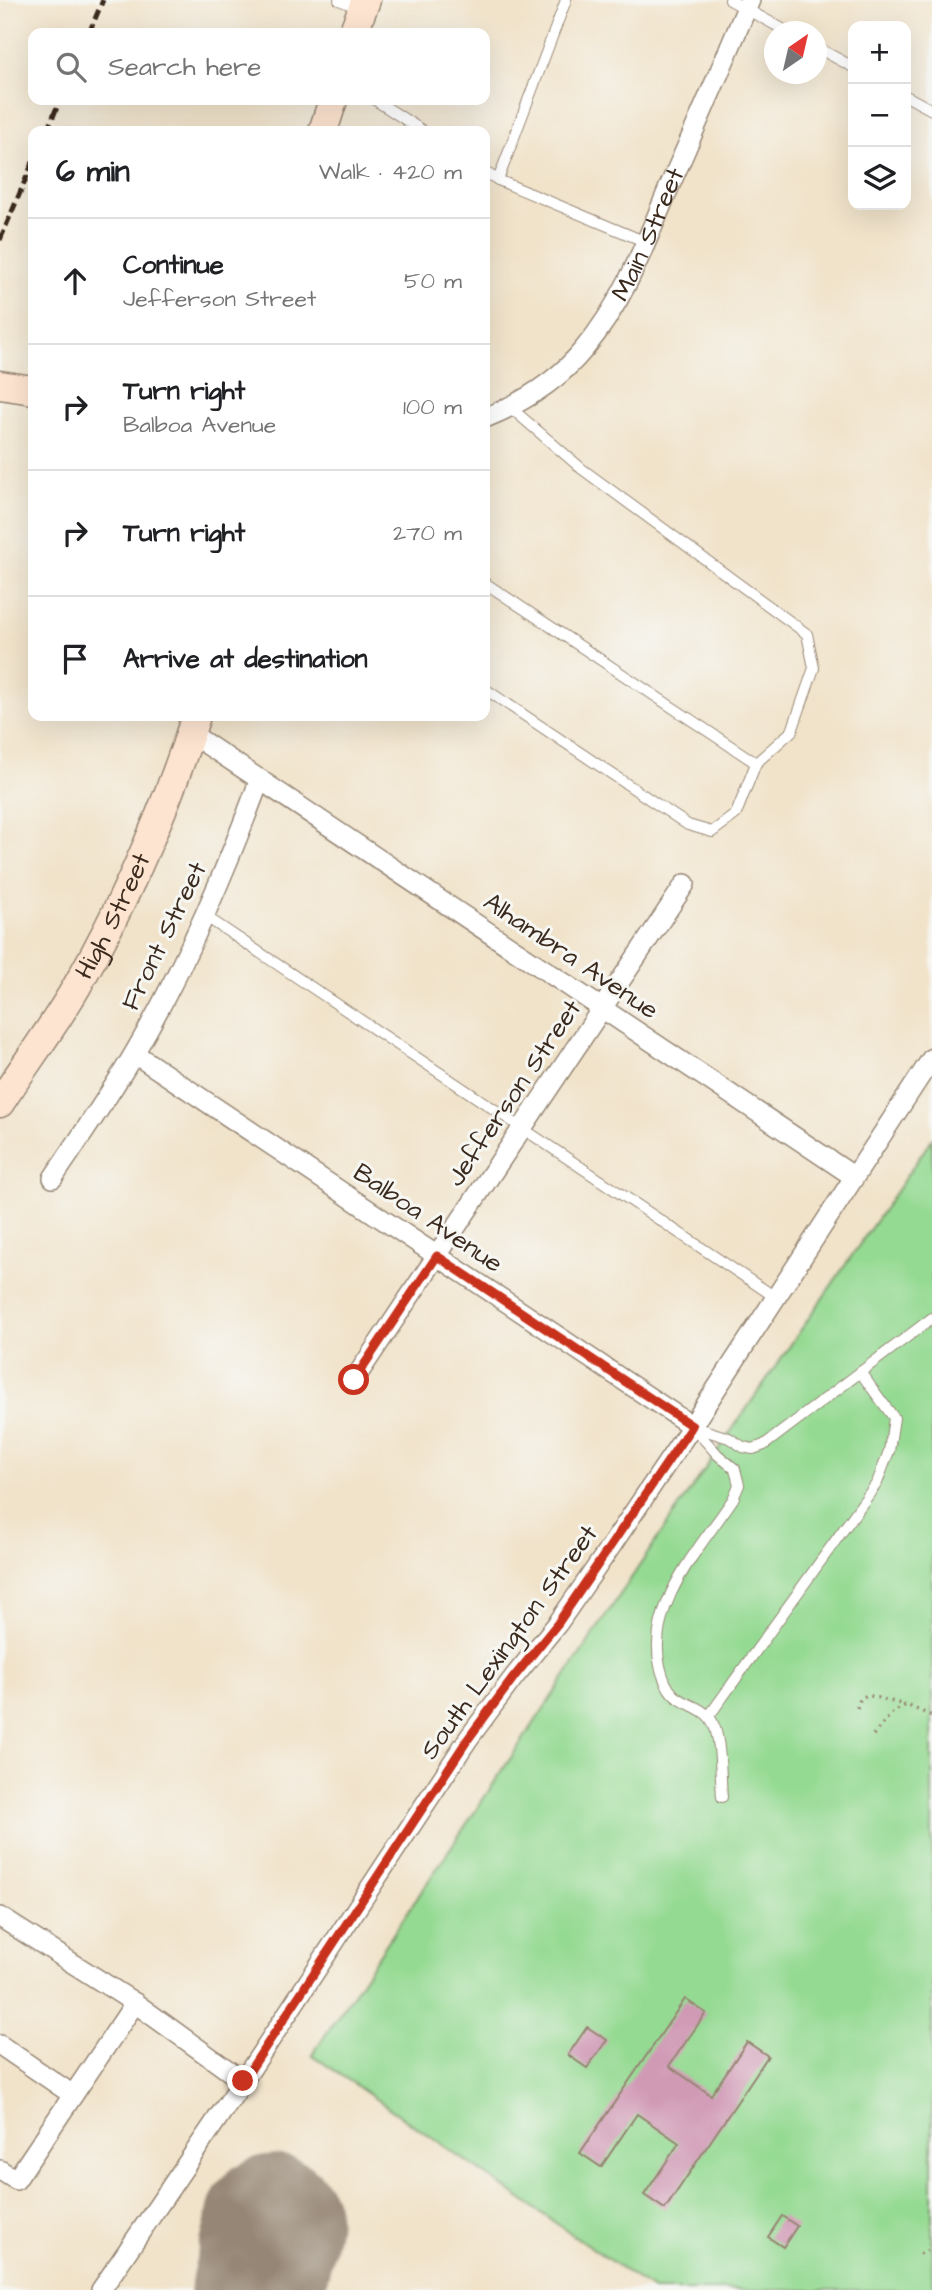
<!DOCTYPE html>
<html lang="en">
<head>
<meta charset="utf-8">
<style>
  body { margin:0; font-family:"Architects Daughter",sans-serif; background:#f6f6f6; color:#202124 }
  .controls { position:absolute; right:21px; top:21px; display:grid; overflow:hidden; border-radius:14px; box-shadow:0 7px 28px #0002 }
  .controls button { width:63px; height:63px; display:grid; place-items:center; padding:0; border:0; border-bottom:2px solid #e0e0e0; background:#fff; color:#202124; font:35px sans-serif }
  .compass { position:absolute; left:764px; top:21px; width:63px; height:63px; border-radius:50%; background:#fff; box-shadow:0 7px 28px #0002; rotate:34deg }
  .stop { position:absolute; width:21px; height:21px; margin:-16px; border:5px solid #c8321e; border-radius:50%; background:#fff }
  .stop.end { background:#c8321e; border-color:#fff; box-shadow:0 2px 7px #0008 }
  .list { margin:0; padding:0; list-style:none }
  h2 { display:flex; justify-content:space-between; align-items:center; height:91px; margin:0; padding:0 28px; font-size:30px }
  h2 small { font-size:23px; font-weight:400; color:#757577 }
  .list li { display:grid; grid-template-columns:46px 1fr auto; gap:21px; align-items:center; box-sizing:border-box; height:126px; padding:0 28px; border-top:2px solid #e0e0e0 }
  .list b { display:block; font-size:26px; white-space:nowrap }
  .list p { margin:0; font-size:23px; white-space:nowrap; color:#757577 }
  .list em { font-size:23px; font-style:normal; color:#757577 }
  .icon { flex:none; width:38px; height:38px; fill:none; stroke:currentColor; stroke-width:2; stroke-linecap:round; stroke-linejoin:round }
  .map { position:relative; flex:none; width:932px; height:2290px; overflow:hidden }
  .search { position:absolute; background:#fff; box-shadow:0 7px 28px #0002; left:28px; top:28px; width:462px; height:77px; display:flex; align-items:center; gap:18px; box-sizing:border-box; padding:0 24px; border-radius:14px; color:#757577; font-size:26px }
  .panel { position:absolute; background:#fff; box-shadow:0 7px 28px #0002; left:28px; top:126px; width:462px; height:595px; border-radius:14px }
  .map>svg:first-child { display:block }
  .green { fill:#95da93; stroke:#688258; stroke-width:2 }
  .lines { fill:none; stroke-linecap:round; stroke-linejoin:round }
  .runway { stroke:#968674; stroke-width:133 }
  .building { fill:#d09ab5 }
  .service-casing { stroke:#968674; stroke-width:12 }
  .minor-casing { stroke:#968674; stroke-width:22 }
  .secondary-casing { stroke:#968674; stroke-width:31 }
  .path { stroke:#968674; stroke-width:3.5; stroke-dasharray:2 5; stroke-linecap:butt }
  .service { stroke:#fff; stroke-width:10 }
  .minor { stroke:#fff; stroke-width:19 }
  .secondary { stroke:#fde4d0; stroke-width:28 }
  .rail { stroke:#3b2a1e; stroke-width:5; stroke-dasharray:10 5; stroke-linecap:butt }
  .route { stroke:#c8321e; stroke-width:9 }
  .labels { text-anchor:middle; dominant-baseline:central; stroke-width:6; stroke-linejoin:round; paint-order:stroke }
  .street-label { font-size:26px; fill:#3b2a1e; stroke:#f6f6f2 }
</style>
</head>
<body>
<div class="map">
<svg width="932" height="2290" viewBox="0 0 932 2290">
  <rect width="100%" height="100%" fill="#f6f6f2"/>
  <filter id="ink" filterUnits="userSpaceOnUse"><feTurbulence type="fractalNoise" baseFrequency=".0143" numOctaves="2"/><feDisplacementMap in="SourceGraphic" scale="14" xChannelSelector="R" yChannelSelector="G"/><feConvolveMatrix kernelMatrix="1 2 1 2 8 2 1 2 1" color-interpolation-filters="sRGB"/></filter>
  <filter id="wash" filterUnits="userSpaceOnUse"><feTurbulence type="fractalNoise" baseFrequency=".00686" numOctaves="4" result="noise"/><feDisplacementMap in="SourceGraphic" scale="28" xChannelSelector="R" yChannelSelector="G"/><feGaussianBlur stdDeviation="1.57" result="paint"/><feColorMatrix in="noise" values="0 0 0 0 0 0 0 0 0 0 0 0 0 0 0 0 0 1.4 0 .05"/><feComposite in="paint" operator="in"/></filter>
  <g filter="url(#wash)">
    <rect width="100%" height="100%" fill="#f1e3ca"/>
    <polygon class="green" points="932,1139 932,2290 653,2290 312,2055 668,1523"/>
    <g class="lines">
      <polyline class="runway" points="257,2290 273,2221"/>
    </g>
    <g id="blocks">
      <g class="building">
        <polygon points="685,1999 706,2013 669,2066 711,2095 747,2042 768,2056 665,2209 644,2195 679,2143 637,2114 601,2167 580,2153"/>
        <polygon points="587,2027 607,2040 587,2068 568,2055"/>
        <polygon points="782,2216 797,2226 783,2247 768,2237"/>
      </g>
    </g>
  </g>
  <g filter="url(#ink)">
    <use href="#blocks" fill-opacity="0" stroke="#968674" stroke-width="2"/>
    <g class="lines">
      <defs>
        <g id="service">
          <polyline points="339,0 362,9"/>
          <polyline points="730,0 788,32"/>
          <polyline points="816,47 853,67"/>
          <polyline points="906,96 932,110"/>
          <polyline points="375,100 423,131"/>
          <polyline points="485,172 498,180 646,242"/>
          <polyline points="498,180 566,0"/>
          <polyline points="485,583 756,763 792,731 814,668 807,634 582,469 511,408"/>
          <polyline points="485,689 688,825 712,832 736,814 756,763"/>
          <polyline points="205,916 775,1297"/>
          <path d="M692,1426L718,1455L735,1469L739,1485L733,1499C701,1547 646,1605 660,1666C662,1675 667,1688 674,1695C683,1704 702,1707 710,1718C722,1734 720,1776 722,1797"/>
          <polyline points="694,1427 729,1438 743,1447 753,1449 764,1445 932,1318"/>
          <polyline points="709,1716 877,1483 889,1451 894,1418 860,1372"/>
        </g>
        <g id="minor">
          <path id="s1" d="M485,418C522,403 558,381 584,349C624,302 646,242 670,185C697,124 724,62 750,0"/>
          <polyline points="190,733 853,1176"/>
          <polyline points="135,1054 692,1426"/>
          <path d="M53,1178C81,1136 110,1095 135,1052C186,965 225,873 260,779"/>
          <polyline points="354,1380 685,884"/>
          <polyline points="0,1917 135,2003 243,2081"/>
          <polyline points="0,2045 73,2095"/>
          <polyline points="0,2170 16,2180 135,2003"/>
          <polyline points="101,2290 243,2081 468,1739 514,1677 558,1623 607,1552 692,1426 932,1058"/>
        </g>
        <g id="secondary">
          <polyline points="353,33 366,0"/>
          <polyline points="323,131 333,100"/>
          <polyline points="0,385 33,390"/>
          <path id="s2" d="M0,1103C25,1064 54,1026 77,986C125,901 166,809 196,716"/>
        </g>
      </defs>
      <use href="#service" class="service-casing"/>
      <use href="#minor" class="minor-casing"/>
      <use href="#secondary" class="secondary-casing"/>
      <g class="path">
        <polyline points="857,1708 860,1699 867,1695 905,1705"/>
        <polyline points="873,1735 892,1713 906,1705 932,1716"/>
        <polyline points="920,2254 932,2249"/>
      </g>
      <use href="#service" class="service"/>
      <use href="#minor" class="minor"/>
      <use href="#secondary" class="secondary"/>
      <g class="rail">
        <polyline points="89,33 103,0"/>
        <polyline points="47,131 60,100"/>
        <polyline points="0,240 33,162"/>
      </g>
    </g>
  </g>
  <g class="lines" filter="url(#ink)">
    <polyline class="route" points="243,2081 468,1739 514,1677 558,1623 692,1426 437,1256 354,1380"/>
  </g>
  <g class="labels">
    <g class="street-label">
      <text stroke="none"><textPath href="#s1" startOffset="254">Main Street</textPath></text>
      <text stroke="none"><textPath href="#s2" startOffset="219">High Street</textPath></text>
      <text transform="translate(164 936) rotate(-64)">Front Street</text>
      <text transform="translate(571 956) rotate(34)">Alhambra Avenue</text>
      <text transform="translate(514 1093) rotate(-56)">Jefferson Street</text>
      <text transform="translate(428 1218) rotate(34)">Balboa Avenue</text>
      <text transform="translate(509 1642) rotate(-54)">South Lexington Street</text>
    </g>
  </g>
</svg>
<div class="controls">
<button>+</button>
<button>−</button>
<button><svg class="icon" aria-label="layers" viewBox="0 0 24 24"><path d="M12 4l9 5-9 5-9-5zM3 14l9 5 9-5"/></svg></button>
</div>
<svg class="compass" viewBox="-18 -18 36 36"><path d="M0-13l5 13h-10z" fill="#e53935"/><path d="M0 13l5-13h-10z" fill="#757577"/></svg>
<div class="stop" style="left:354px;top:1380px"></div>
<div class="stop end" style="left:243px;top:2081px"></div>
<div class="search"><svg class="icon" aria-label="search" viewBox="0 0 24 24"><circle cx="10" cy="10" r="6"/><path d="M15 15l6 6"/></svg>Search here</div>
<section class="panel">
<h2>6 min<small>Walk · 420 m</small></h2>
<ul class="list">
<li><svg class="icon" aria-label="ahead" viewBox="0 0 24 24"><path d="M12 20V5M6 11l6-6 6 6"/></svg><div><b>Continue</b><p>Jefferson Street</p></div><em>50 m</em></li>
<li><svg class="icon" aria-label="right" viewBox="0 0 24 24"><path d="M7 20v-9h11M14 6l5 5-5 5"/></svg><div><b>Turn right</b><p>Balboa Avenue</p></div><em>100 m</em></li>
<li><svg class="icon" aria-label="right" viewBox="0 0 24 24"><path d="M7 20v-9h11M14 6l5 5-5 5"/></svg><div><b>Turn right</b></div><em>270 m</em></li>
<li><svg class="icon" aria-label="arrive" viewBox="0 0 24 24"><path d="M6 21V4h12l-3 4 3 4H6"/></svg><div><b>Arrive at destination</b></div></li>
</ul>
</section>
</div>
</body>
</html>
